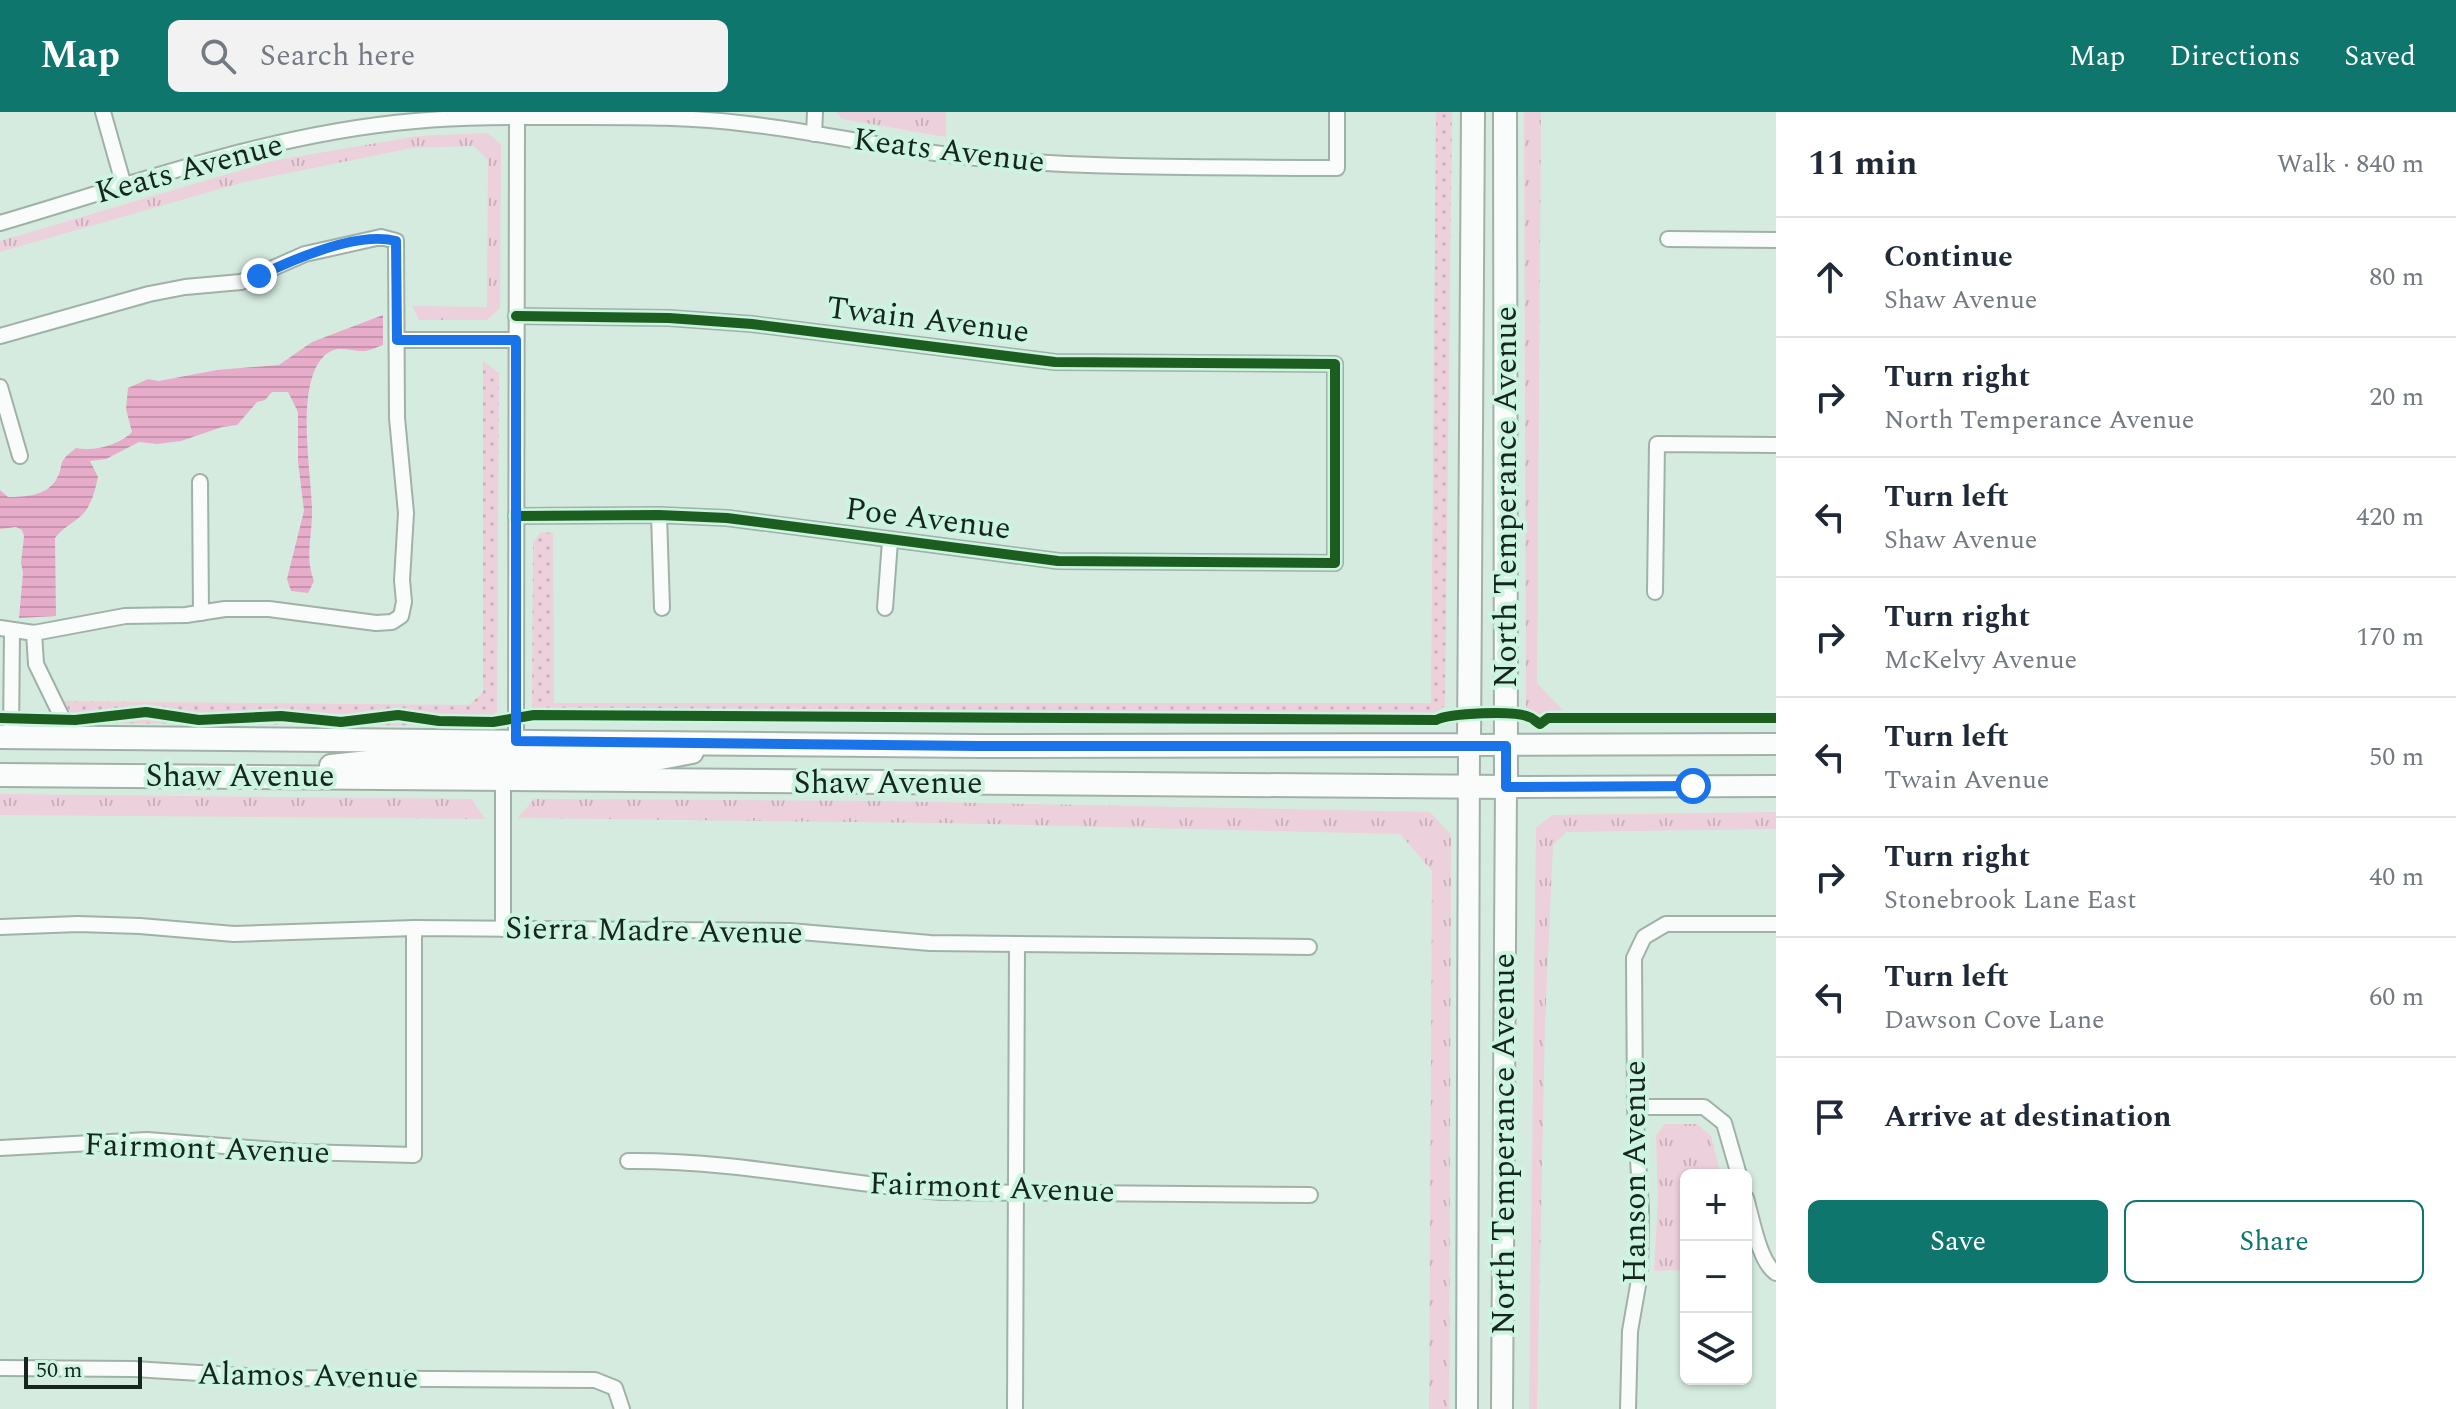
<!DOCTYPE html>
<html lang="en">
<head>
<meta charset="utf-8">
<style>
  body { margin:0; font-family:Spectral,serif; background:#f2f2f3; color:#1f2937 }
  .controls { position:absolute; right:24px; bottom:24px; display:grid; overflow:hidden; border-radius:12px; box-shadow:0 2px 6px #0004 }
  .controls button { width:72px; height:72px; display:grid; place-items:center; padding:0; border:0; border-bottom:2px solid #e0e1e3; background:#fff; color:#1f2937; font:40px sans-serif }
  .scale { position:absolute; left:24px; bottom:20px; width:118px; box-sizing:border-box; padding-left:8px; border:4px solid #16251e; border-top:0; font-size:22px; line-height:28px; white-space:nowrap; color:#16251e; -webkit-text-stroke:6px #ccf4e1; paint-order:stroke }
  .stop { position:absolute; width:24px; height:24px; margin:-18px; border:6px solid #1a73e8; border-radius:50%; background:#fff }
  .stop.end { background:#1a73e8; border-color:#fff; box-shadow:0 2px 8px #0008 }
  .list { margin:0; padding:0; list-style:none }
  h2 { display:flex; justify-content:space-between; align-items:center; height:104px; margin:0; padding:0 32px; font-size:34px }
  h2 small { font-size:26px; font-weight:400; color:#747a83 }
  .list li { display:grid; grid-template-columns:52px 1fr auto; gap:24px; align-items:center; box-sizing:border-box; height:120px; padding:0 32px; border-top:2px solid #e0e1e3 }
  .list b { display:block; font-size:30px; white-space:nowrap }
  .list p { margin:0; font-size:26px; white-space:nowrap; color:#747a83 }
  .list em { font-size:26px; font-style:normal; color:#747a83 }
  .actions { display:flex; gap:16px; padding:24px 32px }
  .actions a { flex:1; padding:18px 0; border:2px solid #0f766e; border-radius:12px; text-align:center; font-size:28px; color:#0f766e }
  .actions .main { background:#0f766e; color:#fff }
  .icon { flex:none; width:44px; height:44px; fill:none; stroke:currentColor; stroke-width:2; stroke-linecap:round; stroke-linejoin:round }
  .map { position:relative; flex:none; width:1776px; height:1297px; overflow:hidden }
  header { display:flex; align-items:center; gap:48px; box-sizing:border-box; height:112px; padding:0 40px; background:#0f766e; color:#fff }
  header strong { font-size:38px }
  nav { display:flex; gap:44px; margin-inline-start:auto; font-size:28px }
  .search { width:560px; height:72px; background:#f2f2f3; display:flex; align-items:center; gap:20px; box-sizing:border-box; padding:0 28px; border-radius:12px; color:#747a83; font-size:30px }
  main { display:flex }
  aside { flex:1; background:#fff }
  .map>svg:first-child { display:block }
  .grass { fill:url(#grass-dots) }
  .park { fill:url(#park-tufts) }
  .water { fill:url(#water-rules) }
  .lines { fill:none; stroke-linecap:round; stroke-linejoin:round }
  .street-casing { stroke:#a0b1a8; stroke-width:18 }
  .secondary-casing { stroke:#a0b1a8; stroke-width:24 }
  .primary-casing { stroke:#a0b1a8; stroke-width:26 }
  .street { stroke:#f9fcfa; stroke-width:14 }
  .secondary { stroke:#f9fcfa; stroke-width:20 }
  .primary { stroke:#f9fcfa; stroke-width:22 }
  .cycleway-casing { stroke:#ccf4e1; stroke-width:15 }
  .cycleway { stroke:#1b5e20; stroke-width:10 }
  .route { stroke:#1a73e8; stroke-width:10 }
  .labels { text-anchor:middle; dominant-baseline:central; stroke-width:8; stroke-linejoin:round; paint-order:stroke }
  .street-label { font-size:32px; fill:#16251e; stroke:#ccf4e1 }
</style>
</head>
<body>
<header>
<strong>Map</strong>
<div class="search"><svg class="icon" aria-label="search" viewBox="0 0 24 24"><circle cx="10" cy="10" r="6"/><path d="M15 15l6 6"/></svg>Search here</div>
<nav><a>Map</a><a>Directions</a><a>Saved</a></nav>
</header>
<main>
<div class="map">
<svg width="1776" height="1297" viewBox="0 0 1776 1297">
  <defs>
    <pattern id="grass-dots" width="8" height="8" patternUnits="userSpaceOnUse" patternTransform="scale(2)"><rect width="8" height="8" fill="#ecd0dc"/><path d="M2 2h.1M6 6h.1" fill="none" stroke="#cab2bc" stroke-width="1.8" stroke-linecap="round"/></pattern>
    <pattern id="park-tufts" width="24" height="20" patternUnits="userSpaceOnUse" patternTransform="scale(2)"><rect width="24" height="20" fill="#ecd0dc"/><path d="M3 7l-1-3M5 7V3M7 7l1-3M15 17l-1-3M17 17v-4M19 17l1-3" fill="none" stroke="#cab2bc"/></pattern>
    <pattern id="water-rules" width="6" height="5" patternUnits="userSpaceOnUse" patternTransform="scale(2)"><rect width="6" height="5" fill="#e6acc9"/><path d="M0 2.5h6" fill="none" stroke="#c594ac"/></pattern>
  </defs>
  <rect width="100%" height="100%" fill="#d5ebe0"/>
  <g class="grass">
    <polygon points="1436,0 1452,0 1445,594 1430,605 985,609 542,605 532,594 533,431 541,420 553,421 554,591 1431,591"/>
    <polygon points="483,249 499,261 497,600 480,614 87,611 73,604 63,589 469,593 483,580"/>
  </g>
  <g class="park">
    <polygon points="836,0 946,0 946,25 842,7"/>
    <polygon points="1524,0 1541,0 1537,571 1573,609 1541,609 1526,596"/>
    <polygon points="487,21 501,32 500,196 487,208 419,208 412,194 487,195 488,48 474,34 412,36 244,70 0,140 0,129 272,49 418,24"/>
    <polygon points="0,682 472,687 485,707 0,703"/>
    <polygon points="534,687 881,689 1430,700 1451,723 1449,1297 1429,1297 1432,759 1400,722 941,711 518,706"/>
    <polygon points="1776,700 1776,717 1566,720 1553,733 1545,911 1537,1297 1529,1297 1536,716 1552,703"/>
    <polygon points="1665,1012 1697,1012 1711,1024 1721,1063 1686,1063 1686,1158 1654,1159 1658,1087 1656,1024"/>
  </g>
  <path class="water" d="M383,203V233C377,235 371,238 365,239C350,240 337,231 324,244C295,273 311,358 312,396C313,422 304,444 314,469L308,481L291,479L287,467L304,399L298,349V300L288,280H272L265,288L257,290L237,313L222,315L181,329L157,332L139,330L106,347L90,349L98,365C95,378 92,393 82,403C73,412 63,415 55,426L56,504L19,506L23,461L21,451L24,424L22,418L16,415L0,417V378L8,385C25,385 46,384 56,368C66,351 54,353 76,336C93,340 120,333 132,320L126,297L128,276L148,267L159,269L217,258L279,253L312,230Z"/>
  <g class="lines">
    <defs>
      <g id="street">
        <polyline points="103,0 124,74"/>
        <polyline points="814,22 815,0"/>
        <path d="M0,111C136,71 273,21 415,9C472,4 529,5 585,5C640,5 694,5 748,12C825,21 900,39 977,46C1097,57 1217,55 1337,56V0"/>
        <polyline points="1668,127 1776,128"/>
        <polyline points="0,224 149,182 185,175 241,170 305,142 381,125 396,129 397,306 406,401 402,468 404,490 401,504 392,510 376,511 269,497 225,497 186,503 125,504 34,521 0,516"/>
        <polyline points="397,228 516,228"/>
        <polyline points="0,275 20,344"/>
        <polyline points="200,370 201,501"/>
        <polyline points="659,403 662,496"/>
        <polyline points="516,404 659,403 727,406 1058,449 1335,451 1335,252 1055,250 752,212 669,206 516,204"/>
        <polyline points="1655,480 1657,332 1776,333"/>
        <polyline points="885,496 890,429"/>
        <polyline points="34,521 36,552 72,626"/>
        <polyline points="11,625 12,519"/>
        <polyline points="516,629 517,4"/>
        <polyline points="503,667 503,817"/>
        <polyline points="0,815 78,812 140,814 234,822 414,816 789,819 930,831 1309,835"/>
        <polyline points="1635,995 1704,995 1724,1011 1739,1063"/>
        <polyline points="0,1036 147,1028 300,1040 414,1043 414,816"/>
        <path d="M628,1049C734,1048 835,1071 940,1080L1310,1083"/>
        <path d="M1746,1086C1752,1106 1759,1150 1776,1161"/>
        <polyline points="0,1256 134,1257 282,1266 595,1268 615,1276 622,1297"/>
        <polyline points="1015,1297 1017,833"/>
        <polyline points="1628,1297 1630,1219 1640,1162 1641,1097 1635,995 1634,846 1644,825 1666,812 1776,812"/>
      </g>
      <g id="secondary">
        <polyline points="1467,1297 1469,633 1776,632"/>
        <polyline points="1502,1297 1506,675 1776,674"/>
      </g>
      <g id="primary">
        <polyline points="0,625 978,634 1469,633 1473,0"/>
        <path d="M331,654L378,649H493C505,646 513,642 516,629"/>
        <polyline points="0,663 1506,675 1505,0"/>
        <polyline points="503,667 515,655 535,648 650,648 692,640"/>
      </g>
    </defs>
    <use href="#street" class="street-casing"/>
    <use href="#secondary" class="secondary-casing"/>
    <use href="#primary" class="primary-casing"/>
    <use href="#street" class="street"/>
    <use href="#secondary" class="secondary"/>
    <use href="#primary" class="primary"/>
    <defs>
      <g id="cycleway">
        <polyline points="516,404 659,403 727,406 1058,449 1335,451 1335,252 1055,250 752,212 669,206 516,204"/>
        <path d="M0,606L75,608L146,600L199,608L281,604L341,610L398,603L439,609L493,610L534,603L1436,608C1450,601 1515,598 1529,605C1533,606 1536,610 1540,612L1548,606H1776"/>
      </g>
    </defs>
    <use href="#cycleway" class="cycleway-casing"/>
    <use href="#cycleway" class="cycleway"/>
  </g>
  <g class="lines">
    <path class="route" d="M259,164C294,147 358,119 396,129L397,228H516V629L978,634H1506V675L1693,674"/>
  </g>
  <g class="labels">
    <g class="street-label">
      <text transform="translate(949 39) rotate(7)">Keats Avenue</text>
      <text transform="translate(189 57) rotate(-15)">Keats Avenue</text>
      <text transform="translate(928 208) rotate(7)">Twain Avenue</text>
      <text transform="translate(1506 385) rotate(-90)">North Temperance Avenue</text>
      <text transform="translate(928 407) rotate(7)">Poe Avenue</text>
      <text x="240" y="664">Shaw Avenue</text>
      <text x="888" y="671">Shaw Avenue</text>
      <text transform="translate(654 819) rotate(1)">Sierra Madre Avenue</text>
      <text transform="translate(1504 1032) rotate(-90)">North Temperance Avenue</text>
      <text transform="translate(207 1037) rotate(2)">Fairmont Avenue</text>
      <text transform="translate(1635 1060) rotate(-90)">Hanson Avenue</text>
      <text transform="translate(992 1076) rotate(2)">Fairmont Avenue</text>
      <text transform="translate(308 1264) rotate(1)">Alamos Avenue</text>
    </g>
  </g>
</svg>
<div class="controls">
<button>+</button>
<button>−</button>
<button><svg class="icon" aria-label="layers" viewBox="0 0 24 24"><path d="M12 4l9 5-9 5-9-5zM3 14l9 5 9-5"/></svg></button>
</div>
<div class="scale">50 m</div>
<div class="stop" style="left:1693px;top:674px"></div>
<div class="stop end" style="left:259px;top:164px"></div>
</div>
<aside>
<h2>11 min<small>Walk · 840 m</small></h2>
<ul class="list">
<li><svg class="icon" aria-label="ahead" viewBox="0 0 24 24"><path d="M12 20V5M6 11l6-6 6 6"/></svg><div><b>Continue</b><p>Shaw Avenue</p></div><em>80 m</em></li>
<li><svg class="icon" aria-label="right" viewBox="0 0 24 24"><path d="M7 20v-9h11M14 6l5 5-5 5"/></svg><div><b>Turn right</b><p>North Temperance Avenue</p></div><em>20 m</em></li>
<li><svg class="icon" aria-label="left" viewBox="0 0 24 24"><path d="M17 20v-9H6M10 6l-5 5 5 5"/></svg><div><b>Turn left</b><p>Shaw Avenue</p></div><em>420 m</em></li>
<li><svg class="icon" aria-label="right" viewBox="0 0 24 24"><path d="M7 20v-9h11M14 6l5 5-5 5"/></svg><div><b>Turn right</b><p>McKelvy Avenue</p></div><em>170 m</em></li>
<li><svg class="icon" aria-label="left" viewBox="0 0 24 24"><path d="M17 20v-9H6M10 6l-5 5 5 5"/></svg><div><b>Turn left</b><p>Twain Avenue</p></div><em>50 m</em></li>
<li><svg class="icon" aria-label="right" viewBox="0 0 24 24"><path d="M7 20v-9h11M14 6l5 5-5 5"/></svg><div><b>Turn right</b><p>Stonebrook Lane East</p></div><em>40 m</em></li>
<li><svg class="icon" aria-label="left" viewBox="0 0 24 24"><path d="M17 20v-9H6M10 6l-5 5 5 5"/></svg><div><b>Turn left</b><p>Dawson Cove Lane</p></div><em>60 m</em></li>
<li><svg class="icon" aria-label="arrive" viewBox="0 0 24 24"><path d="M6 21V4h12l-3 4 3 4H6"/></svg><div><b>Arrive at destination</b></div></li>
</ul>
<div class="actions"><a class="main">Save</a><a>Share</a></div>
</aside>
</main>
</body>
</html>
